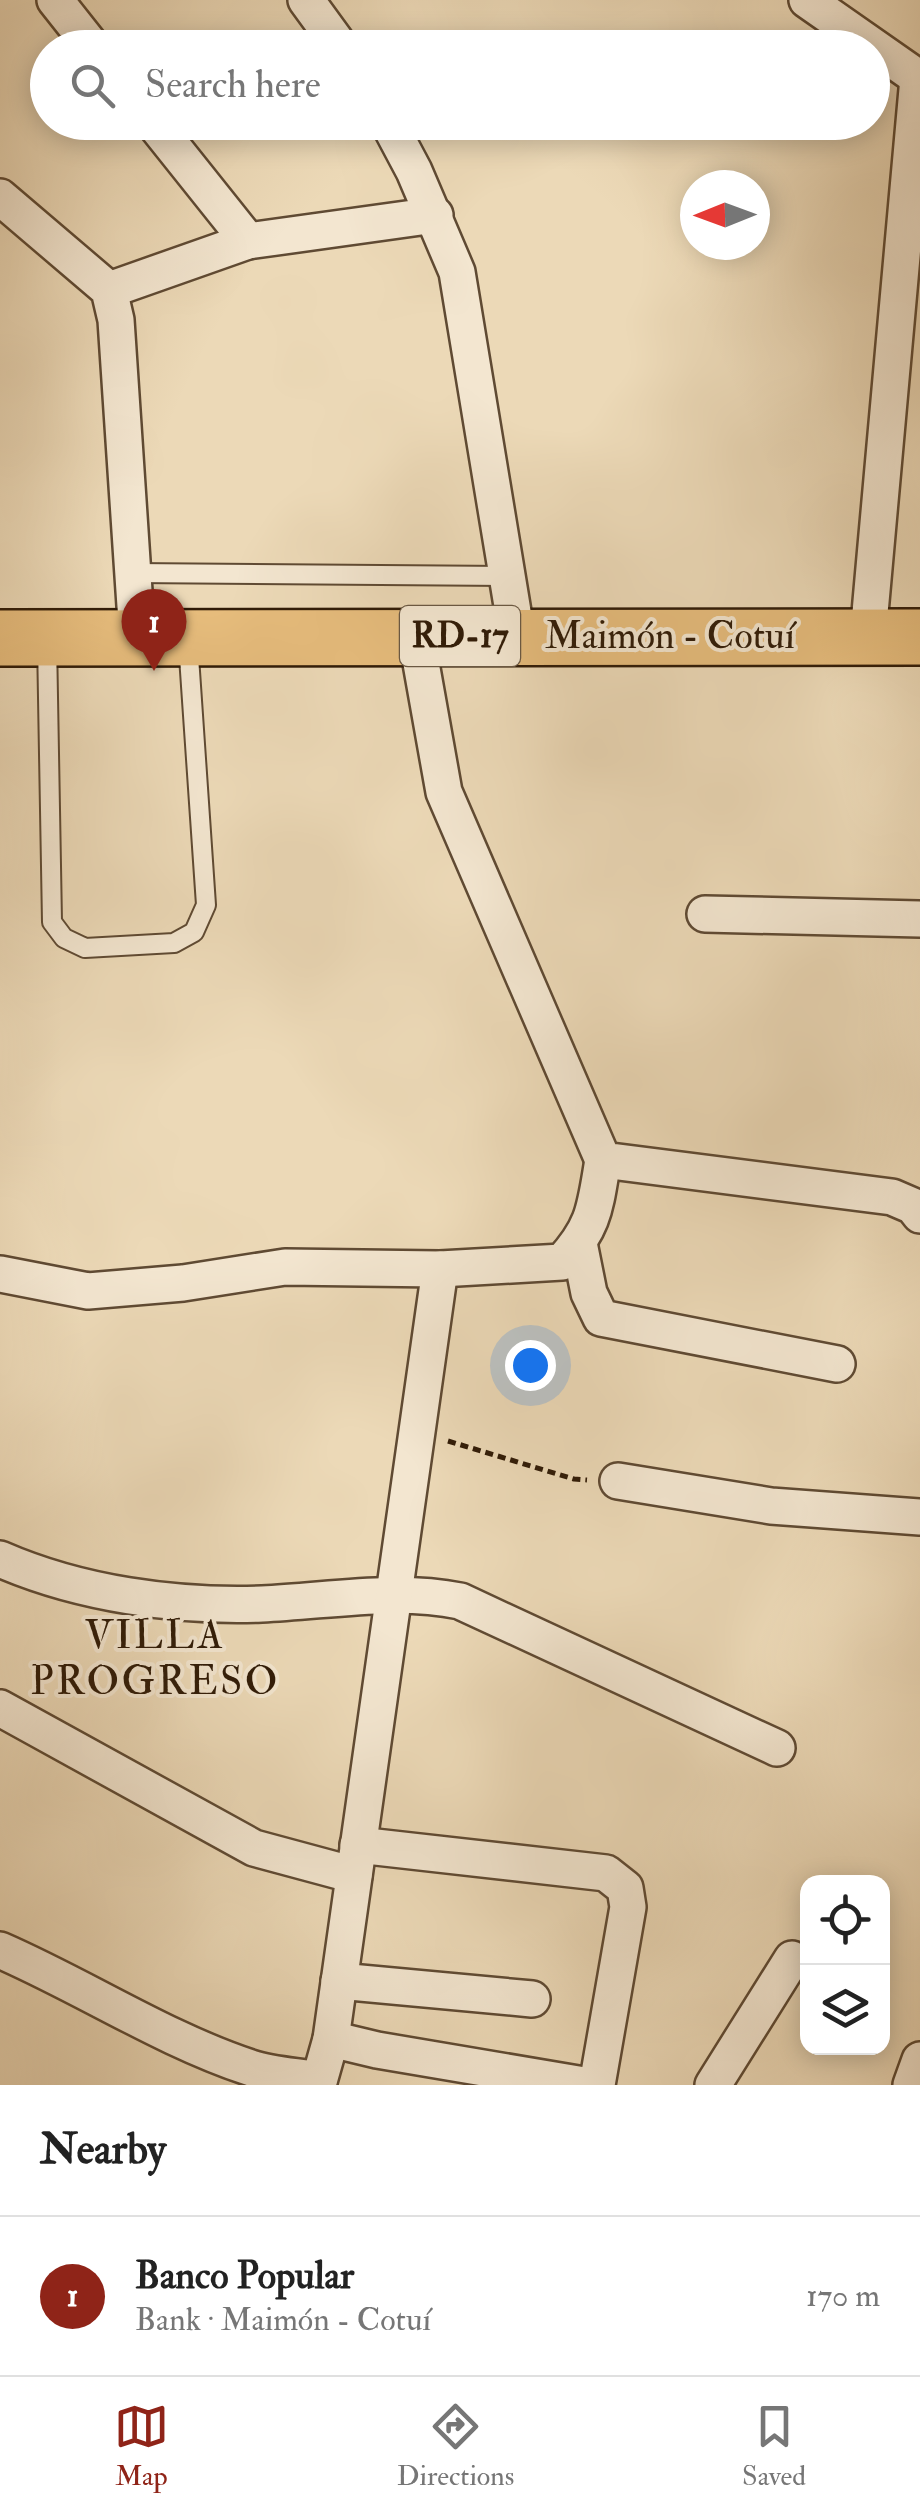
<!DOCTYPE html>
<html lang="en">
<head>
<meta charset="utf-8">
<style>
  body { margin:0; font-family:"IM FELL Double Pica",serif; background:#f2f2f2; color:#222 }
  .controls { position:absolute; right:30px; bottom:30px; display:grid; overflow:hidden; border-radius:20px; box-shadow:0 5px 25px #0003 }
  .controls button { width:90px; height:90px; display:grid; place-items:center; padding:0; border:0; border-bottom:2px solid #e0e0e0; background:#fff; color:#222; font:50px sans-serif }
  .compass { position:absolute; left:680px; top:170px; width:90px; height:90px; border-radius:50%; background:#fff; box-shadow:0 5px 25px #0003; rotate:269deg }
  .you { position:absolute; left:530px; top:1365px; width:35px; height:35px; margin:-25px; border:8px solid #fff; border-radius:50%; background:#1a73e8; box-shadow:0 0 0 15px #1a73e833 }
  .badge { display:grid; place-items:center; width:65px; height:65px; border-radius:50%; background:#8f2418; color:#fff; font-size:32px; font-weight:700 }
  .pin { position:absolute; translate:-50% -82px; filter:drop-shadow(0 2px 5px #0008) }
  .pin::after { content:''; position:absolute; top:52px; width:35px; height:30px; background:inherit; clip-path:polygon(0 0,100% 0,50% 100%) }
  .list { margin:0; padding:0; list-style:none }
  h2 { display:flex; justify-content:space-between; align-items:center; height:130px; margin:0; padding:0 40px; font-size:42px }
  h2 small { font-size:32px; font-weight:400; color:#767676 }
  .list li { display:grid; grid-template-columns:65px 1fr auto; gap:30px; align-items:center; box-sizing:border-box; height:160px; padding:0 40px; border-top:2px solid #e0e0e0 }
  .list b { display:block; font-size:38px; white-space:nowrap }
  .list p { margin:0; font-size:32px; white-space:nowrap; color:#767676 }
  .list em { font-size:32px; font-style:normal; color:#767676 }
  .icon { flex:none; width:55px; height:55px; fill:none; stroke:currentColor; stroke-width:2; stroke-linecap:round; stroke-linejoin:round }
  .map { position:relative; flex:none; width:920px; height:2085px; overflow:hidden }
  .search { position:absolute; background:#fff; box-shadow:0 5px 25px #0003; left:30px; right:30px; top:30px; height:110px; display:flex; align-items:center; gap:25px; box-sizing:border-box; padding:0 35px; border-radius:55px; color:#767676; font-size:38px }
  .sheet { height:290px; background:#fff }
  nav { display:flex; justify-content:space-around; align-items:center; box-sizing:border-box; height:140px; border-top:2px solid #e0e0e0; background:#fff; font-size:28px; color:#767676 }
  nav a { display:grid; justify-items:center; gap:5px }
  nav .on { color:#8f2418 }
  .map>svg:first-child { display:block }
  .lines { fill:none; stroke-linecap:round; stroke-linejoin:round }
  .lane-casing { stroke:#5f4a33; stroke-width:22 }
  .street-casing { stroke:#5f4a33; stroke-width:40 }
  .primary-casing { stroke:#301b07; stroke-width:60 }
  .path { stroke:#301b07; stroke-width:5; stroke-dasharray:8 5; stroke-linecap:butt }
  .lane { stroke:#f3e6d0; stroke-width:18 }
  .street { stroke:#f3e6d0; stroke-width:35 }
  .primary { stroke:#e6bc7c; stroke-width:55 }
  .labels { text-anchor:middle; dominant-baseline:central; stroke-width:8; stroke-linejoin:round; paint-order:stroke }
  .shield { fill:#f3e6d0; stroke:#6a5843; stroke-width:2.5 }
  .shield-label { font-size:35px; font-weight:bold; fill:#301b07 }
  .street-label { font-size:38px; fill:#301b07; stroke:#f3e6d0 }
  .neighbourhood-label { font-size:40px; letter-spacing:2.5px; fill:#301b07; stroke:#f3e6d0 }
</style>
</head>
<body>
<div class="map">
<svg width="920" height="2085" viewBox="0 0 920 2085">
  <rect width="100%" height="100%" fill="#ecd9b7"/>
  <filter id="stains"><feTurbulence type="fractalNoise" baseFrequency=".002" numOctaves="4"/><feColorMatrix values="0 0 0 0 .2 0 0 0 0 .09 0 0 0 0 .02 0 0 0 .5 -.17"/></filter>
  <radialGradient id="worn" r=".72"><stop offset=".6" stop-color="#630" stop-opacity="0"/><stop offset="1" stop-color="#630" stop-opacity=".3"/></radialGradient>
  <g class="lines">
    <defs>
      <g id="lane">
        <polyline points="132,573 507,576"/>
        <polyline points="47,641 52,922 64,938 85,948 174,943 194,932 206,905 188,642"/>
      </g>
      <g id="street">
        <polyline points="55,0 93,48"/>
        <polyline points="306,0 341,48"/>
        <polyline points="807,0 920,79"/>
        <polyline points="153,122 248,241"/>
        <polyline points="388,122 414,171 457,272 517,636"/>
        <polyline points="0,197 109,290 116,320 137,636"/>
        <polyline points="109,290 248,241 435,215"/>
        <polyline points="416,635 444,792 603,1160 892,1197 913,1206 920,1215"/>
        <polyline points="868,635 918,78"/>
        <polyline points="705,914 920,919"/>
        <polyline points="579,1243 589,1293 601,1318 837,1364"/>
        <path d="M0,1274L88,1291L183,1283L285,1267L440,1269L562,1262C595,1226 595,1207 603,1160"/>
        <polyline points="618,1481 771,1506 920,1517"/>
        <path d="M0,1559C80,1594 175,1607 262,1604C329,1601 394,1588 460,1601L777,1748"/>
        <polyline points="0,1708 254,1848 354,1875"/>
        <polyline points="358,1845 606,1873 625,1888 628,1907 597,2085"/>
        <path d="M0,1950C85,1987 163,2039 251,2068C272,2075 297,2076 319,2080"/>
        <polyline points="339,1981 532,1999"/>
        <polyline points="331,2039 377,2050 584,2085"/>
        <polyline points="318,2085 331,2039 440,1269"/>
        <polyline points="713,2085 792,1959"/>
        <polyline points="911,2085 920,2060"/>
      </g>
      <polyline id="primary" points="0,638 920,637"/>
    </defs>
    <use href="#lane" class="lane-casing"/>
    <use href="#street" class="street-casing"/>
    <use href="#primary" class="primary-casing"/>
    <polyline class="path" points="448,1441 574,1479 587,1480"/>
    <use href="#lane" class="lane"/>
    <use href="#street" class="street"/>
    <use href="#primary" class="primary"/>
  </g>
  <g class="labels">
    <rect class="shield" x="400" y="606" width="120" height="60" rx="8"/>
    <g class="shield-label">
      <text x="460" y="636">RD-17</text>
    </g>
    <g class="street-label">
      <text x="670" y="636">Maimón - Cotuí</text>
    </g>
    <g class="neighbourhood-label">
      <text x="155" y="1635">VILLA<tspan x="155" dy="46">PROGRESO</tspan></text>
    </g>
  </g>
  <rect width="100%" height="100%" filter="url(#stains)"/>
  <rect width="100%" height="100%" fill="url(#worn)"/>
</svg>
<div class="controls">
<button><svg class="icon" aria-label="locate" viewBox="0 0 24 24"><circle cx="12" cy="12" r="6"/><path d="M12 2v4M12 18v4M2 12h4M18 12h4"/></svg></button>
<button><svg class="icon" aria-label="layers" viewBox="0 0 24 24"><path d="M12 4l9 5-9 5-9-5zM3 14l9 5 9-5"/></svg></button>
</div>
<svg class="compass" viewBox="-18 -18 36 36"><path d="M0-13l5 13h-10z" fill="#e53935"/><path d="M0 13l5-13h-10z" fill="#767676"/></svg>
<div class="you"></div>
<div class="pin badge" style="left:154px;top:671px">1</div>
<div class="search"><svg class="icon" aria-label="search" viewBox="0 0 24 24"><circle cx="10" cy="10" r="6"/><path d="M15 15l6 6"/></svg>Search here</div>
</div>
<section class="sheet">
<h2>Nearby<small></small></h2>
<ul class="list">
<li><span class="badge">1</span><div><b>Banco Popular</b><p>Bank · Maimón - Cotuí</p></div><em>170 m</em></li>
</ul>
</section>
<nav>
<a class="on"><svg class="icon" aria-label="map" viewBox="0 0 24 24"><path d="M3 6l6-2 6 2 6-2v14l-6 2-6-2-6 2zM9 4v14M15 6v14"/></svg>Map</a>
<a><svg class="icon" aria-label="directions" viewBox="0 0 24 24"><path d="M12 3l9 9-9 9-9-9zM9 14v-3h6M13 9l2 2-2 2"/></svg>Directions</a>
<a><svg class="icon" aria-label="saved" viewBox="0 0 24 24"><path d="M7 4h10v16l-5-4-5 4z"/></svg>Saved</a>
</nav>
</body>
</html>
